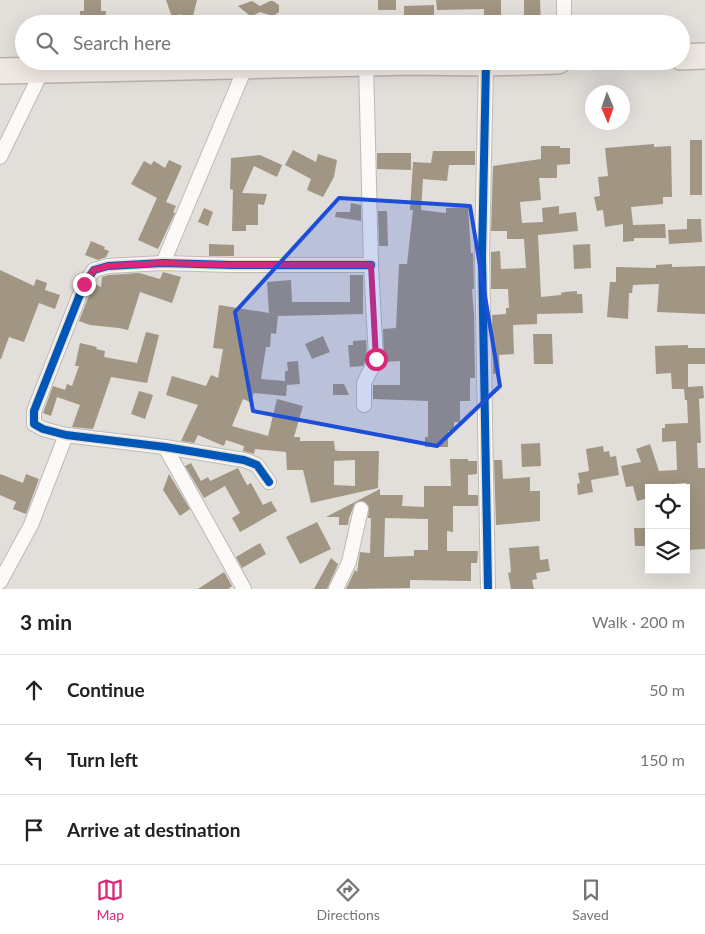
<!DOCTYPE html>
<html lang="en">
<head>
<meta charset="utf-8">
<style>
  body { margin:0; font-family:Lato,sans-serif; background:#f6f6f6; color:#222 }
  .controls { position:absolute; right:15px; bottom:15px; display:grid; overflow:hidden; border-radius:0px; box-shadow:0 5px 20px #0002 }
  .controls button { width:45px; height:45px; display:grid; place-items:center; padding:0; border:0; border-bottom:1px solid #e0e0e0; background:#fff; color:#222; font:25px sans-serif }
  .compass { position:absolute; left:585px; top:85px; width:45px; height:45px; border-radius:50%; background:#fff; box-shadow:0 5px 20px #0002; rotate:178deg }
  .stop { position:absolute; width:15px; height:15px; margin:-11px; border:4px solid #db2777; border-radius:50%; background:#fff }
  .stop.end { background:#db2777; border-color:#fff; box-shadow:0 1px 5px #0008 }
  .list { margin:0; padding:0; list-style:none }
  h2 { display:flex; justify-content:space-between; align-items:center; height:65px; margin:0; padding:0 20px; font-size:21px }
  h2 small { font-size:16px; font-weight:400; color:#767676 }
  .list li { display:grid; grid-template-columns:32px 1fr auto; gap:15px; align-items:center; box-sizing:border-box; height:70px; padding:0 20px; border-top:1px solid #e0e0e0 }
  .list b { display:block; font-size:19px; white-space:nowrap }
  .list em { font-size:16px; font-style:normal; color:#767676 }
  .icon { flex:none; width:28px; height:28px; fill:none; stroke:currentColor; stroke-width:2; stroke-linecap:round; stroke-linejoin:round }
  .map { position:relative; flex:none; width:705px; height:589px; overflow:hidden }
  .search { position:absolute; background:#fff; box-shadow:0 5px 20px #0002; left:15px; right:15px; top:15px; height:55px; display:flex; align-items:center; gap:12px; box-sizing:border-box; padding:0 18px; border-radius:28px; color:#767676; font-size:19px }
  .sheet { height:275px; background:#fff }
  nav { display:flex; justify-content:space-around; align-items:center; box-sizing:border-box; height:70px; border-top:1px solid #e0e0e0; background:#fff; font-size:14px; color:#767676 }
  nav a { display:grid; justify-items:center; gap:2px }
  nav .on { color:#db2777 }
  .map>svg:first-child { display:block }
  .building { fill:#a19583; fill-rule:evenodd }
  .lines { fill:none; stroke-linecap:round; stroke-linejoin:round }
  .street-casing { stroke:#bdbab6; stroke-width:16 }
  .highway-casing { stroke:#bcb3ac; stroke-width:28 }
  .street { stroke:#fbfaf9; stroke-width:14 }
  .highway { stroke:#efe8e3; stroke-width:25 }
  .cycleway-casing { stroke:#e6ded5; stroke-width:11 }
  .cycleway { stroke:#0057b8; stroke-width:8 }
  .route { stroke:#db2777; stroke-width:6 }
  .marked { fill:#1d4ed8; fill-opacity:0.2; stroke:#1d4ed8; stroke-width:4; stroke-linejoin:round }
</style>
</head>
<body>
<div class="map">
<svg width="705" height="589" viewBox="0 0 705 589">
  <rect width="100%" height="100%" fill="#e2ded9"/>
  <g class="building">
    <polygon points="84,0 101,0 101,11 106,11 105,24 80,24 80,11 84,11"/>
    <polygon points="166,0 197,0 193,16 188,19 180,14 173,20"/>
    <rect x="378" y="0" width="18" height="10"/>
    <polygon points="436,0 501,0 501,24 484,24 484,9 437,10"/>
    <polygon points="524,0 540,0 541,24 524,24"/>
    <polygon points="252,1 260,6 270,1 273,1 279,5 279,12 273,16 260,12 252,16 249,15 238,6"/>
    <polygon points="434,5 434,24 404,24 404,6"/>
    <rect x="690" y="140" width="12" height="55"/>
    <polygon points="654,144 654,147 671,146 672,197 663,197 663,204 631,207 633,225 665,224 666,238 634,238 634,241 623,242 623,224 605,227 603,210 597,211 594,197 600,196 598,177 608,176 605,148"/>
    <polygon points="541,146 560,146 560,148 570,148 570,164 557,165 557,178 539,178 541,200 520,202 522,223 543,222 542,208 559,206 559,214 576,212 578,231 538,235 541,297 561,295 561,293 565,292 577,291 577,294 582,294 583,313 537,314 537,324 513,325 514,354 499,355 500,373 493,374 492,315 506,314 506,308 509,308 508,289 491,289 491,252 500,251 501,269 526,268 524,239 507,239 507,231 491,231 493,166 541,159"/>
    <polygon points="293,150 316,162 318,154 337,160 334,177 323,197 307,190 311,179 285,165"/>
    <polygon points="433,151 475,151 475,165 449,165 447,181 423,179 421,210 446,213 446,208 468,207 471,253 473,253 474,289 472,289 474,315 475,378 470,378 470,401 460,401 460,422 454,422 454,431 448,431 448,447 425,447 425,437 428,437 428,401 373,399 373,385 400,385 400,361 384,362 383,329 396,328 399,264 407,264 413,210 410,210 413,162 431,163"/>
    <polygon points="377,153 411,153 411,170 377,169"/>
    <polygon points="260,155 282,165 277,177 254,166 242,193 267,194 264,205 258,204 258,225 246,225 246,231 232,231 233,190 230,189 231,158"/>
    <polygon points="169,160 182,166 166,202 176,206 173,212 175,213 158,249 138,240 157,198 131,184 144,161 151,165 154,161 165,168"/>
    <polygon points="351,203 361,205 361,221 335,217 336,212 350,212"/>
    <polygon points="204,208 213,212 208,226 198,222"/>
    <polygon points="378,211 387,211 388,246 379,246"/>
    <polygon points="687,219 701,219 702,242 669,244 668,230 687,229"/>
    <polygon points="91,241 105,247 104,249 109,251 106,257 98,260 85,255"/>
    <polygon points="209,244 234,245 234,256 209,256"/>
    <polygon points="590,244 591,268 574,269 573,245"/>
    <polygon points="672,264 672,267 705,266 705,314 657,312 659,284 633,285 632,293 629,293 628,319 607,317 610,282 616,282 616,267 656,268 656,265"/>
    <polygon points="0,270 34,286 36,279 47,283 45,290 60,295 55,309 39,303 24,342 9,337 1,359 0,359"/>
    <polygon points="163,272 181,277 172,303 140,292 128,330 119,328 90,325 79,321 92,288 95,284 101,287 102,277 109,275 139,273 160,279"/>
    <path d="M350,275H363V314L278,316L276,334L271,333L270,347H266L261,379L285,381V371H288L287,362L298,361L300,384L287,385L286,396L254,393L250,402L243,399L232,426L268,436L277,399L303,406L294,437H300V441H334L335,450L338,451H379L378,488L311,503L303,470H287L286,452L255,449L254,454L243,451L244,446L226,440L224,446L198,435L194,443L181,441L198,405L166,395L172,376L206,386L211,375L218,378L223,349L213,348L219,305L269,313L267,282L291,280L292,302H350ZM355,460V486L334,485V461Z"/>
    <polygon points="146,332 159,335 147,383 111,377 93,429 72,427 80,405 57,397 51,416 43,413 53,386 65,390 67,384 72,386 79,366 75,366 80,343 97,347 96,349 105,351 104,357 137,363"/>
    <polygon points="533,334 552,334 553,364 534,364"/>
    <polygon points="323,336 330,352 312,359 305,344"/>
    <polygon points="366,340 367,357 363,366 350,367 348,345 353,345 353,341"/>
    <polygon points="688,345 688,348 705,348 705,364 688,364 688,387 703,386 704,398 699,399 701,443 697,443 698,468 705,468 705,549 686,550 686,483 663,485 664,488 649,488 649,498 637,501 633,486 626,487 621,466 641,462 636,449 650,444 659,471 677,470 676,441 662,442 662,428 665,428 665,424 688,423 687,400 685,400 684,389 672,389 671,373 656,374 655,346"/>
    <polygon points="333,384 344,384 349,395 333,395"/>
    <polygon points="139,391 153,395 145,419 131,414"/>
    <polygon points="540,443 541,466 522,467 521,444"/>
    <polygon points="603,446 604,452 609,451 610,457 616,456 619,475 591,480 593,492 578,495 577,484 580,483 578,473 589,471 586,449"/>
    <path d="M450,459H468V461H477V474L468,475V495H478V506H453V532L447,531V551H478L477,563H471V581L410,580V588L346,589L355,570L357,572L360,552L370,553L371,518H368L369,507L363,501L355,503L349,518L348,525H339V517H326L380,489V495H403L402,506L424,507V486H451ZM385,518L428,519V550H414V556L384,557Z"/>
    <polygon points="494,460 502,460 503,479 530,477 530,491 540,491 540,521 496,525"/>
    <polygon points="191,463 201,481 208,477 210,481 238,468 247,485 251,483 263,505 271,501 277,511 240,532 232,518 240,513 225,486 204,498 185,466"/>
    <polygon points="0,474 23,483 26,474 39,479 26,514 13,509 16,502 0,495"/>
    <polygon points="169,474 190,509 180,516 163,490"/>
    <polygon points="317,522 331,549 300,564 286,537"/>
    <polygon points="634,528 649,528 649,546 635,546"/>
    <polygon points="260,543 266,554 242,568 236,557"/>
    <polygon points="539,546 540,560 548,559 550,571 536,573 537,579 532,580 534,589 511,589 508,573 511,572 509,548"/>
    <polygon points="331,558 338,564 327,589 314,589"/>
    <polygon points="224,572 232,586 228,589 198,589"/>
  </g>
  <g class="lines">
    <defs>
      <g id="street">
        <polyline points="564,0 564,24"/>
        <polyline points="486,63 482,255 488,589"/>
        <polyline points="0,157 43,69"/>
        <polyline points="163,263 246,66"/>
        <polyline points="364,405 364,383 376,359 371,265 366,63"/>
        <polyline points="165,447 244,589"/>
        <polyline points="269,482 257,465 244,460 165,447 66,435 43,429 34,424 34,411 84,284 94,270 108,266 163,263 231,265 371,265"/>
        <polyline points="0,582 31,525 66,435"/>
        <polyline points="336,589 349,562 361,509"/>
      </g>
      <g id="highway">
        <polyline points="681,57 705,56"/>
        <polyline points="0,71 412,62 486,63 558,61"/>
      </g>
    </defs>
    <use href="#street" class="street-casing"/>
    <use href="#highway" class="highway-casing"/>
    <use href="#street" class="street"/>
    <use href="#highway" class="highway"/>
    <defs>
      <g id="cycleway">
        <polyline points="486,63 482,255 488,589"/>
        <polyline points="269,482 257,465 244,460 165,447 66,435 43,429 34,424 34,411 84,284 94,270 108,266 163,263 231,265 371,265"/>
      </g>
    </defs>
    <use href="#cycleway" class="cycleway-casing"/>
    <use href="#cycleway" class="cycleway"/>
  </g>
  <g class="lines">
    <polyline class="route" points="84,284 94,270 108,266 163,263 231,265 371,265 376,359"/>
  </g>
  <path class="marked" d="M339,198L470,206L500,386L437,446L253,411L235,312Z"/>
</svg>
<div class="controls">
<button><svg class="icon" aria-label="locate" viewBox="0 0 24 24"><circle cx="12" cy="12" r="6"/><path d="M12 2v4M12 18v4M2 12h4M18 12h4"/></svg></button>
<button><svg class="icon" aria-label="layers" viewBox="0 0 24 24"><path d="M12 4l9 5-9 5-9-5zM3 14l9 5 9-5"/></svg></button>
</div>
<svg class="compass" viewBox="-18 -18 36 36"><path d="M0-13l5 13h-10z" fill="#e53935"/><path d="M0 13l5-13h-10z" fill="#767676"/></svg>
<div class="stop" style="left:376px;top:359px"></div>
<div class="stop end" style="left:84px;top:284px"></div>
<div class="search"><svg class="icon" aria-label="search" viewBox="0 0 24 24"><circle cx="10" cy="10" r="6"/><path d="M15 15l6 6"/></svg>Search here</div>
</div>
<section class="sheet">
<h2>3 min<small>Walk · 200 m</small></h2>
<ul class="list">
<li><svg class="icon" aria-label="ahead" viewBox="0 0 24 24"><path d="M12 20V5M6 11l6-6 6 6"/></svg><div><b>Continue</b></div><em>50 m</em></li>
<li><svg class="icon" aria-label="left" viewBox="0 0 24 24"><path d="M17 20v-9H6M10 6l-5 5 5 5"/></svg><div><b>Turn left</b></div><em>150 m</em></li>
<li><svg class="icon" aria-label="arrive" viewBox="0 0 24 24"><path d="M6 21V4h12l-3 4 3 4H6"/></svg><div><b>Arrive at destination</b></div></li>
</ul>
</section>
<nav>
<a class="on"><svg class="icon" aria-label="map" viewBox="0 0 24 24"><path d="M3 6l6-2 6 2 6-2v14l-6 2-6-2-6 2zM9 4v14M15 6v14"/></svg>Map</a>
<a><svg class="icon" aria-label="directions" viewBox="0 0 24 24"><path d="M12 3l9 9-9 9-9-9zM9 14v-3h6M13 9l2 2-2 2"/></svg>Directions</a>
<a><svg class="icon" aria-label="saved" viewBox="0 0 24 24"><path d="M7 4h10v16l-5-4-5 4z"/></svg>Saved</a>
</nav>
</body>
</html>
